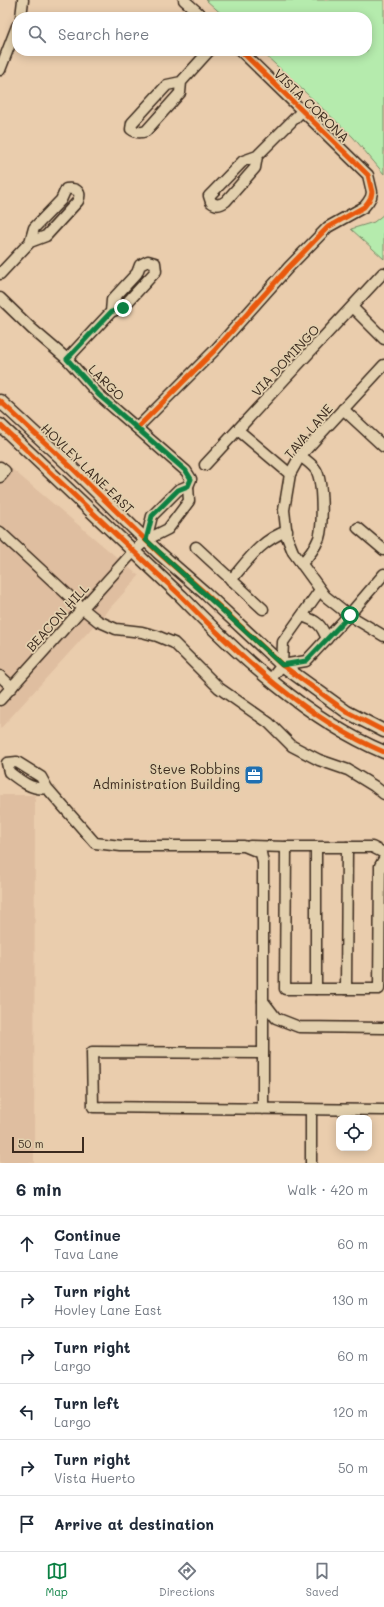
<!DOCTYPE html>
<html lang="en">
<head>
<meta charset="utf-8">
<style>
  body { margin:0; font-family:Mali,sans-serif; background:#f6f6f7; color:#1f2937 }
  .controls { position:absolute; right:12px; bottom:12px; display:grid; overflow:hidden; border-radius:8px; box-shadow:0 2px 10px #0003 }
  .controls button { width:36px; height:36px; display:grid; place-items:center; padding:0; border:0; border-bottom:1px solid #e0e1e3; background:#fff; color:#1f2937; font:20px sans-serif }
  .scale { position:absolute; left:12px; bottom:10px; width:72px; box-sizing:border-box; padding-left:4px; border:2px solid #3b2a1e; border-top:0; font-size:11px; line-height:14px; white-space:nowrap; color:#3b2a1e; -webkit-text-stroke:3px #e3d0ae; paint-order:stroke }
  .stop { position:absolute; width:12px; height:12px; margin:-9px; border:3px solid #0b8043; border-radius:50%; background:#fff }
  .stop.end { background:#0b8043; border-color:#fff; box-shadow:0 1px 4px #0008 }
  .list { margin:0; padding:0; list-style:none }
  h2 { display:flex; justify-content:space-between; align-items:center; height:52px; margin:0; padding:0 16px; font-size:17px }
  h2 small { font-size:13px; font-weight:400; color:#747a83 }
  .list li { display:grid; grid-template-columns:26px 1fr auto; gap:12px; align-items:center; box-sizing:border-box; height:56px; padding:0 16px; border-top:1px solid #e0e1e3 }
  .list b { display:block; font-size:15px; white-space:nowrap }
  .list p { margin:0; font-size:13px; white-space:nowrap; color:#747a83 }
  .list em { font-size:13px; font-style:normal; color:#747a83 }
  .icon { flex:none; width:22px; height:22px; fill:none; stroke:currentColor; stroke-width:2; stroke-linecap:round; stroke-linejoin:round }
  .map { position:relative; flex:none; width:384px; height:1163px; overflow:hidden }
  .search { position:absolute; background:#fff; box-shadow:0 2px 10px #0003; left:12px; right:12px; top:12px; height:44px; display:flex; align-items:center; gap:10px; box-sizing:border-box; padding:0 14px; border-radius:16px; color:#747a83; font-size:15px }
  .sheet { height:388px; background:#fff }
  nav { display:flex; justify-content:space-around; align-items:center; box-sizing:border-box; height:56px; border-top:1px solid #e0e1e3; background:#fff; font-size:11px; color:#747a83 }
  nav a { display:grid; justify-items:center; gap:2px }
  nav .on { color:#0b8043 }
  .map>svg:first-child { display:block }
  .built { fill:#dfbea0 }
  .green { fill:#b5ebad; stroke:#788a66 }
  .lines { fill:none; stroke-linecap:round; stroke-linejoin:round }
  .minor-casing { stroke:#3b2a1e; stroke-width:13 }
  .major-casing { stroke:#3b2a1e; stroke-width:15 }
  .minor { stroke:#e3d0ae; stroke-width:10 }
  .major { stroke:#e3d0ae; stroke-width:12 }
  .cycleway-casing { stroke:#e3d0ae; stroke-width:8 }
  .cycleway { stroke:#e8590c; stroke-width:5 }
  .route { stroke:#0b8043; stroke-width:5 }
  .labels { text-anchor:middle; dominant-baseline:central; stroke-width:3.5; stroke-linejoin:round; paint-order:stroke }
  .street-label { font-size:13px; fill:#3b2a1e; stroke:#e3d0ae }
  .poi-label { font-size:13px; fill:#3b2a1e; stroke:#e3d0ae; text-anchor:end }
</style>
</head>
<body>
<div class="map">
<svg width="384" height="1163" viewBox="0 0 384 1163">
  <rect width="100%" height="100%" fill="#eacdad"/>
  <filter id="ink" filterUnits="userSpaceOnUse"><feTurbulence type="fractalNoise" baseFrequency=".025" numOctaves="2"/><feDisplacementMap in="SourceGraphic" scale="8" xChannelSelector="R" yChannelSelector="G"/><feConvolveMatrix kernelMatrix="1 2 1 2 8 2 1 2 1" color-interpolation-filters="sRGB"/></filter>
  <g filter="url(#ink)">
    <g class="built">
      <polygon points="0,459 139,576 0,729"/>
      <polygon points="0,795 35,795 34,1163 0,1163"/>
    </g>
    <g class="green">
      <polygon points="206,0 384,0 384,174 353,137 261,51 367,51 367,17 225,17"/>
      <polygon points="384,214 384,259 351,229 374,222"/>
    </g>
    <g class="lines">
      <defs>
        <g id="minor">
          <polyline points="184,0 203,17"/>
          <polyline points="21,17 23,0"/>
          <polyline points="0,70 17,26"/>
          <path d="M181,82L180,93L146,131C141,133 136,133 131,129L132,123L167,85L181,82L209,51"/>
          <path d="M257,156L255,168L226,201C221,205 216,206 211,202L209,196L213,192L243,161L257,156L303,110"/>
          <path d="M0,274L30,242L46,236L78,201C82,191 76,188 66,189L61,200L34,228L30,242"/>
          <polyline points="0,298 32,329 67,359 99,395 186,471 191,479 188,486"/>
          <polyline points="352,307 384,339"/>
          <polyline points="67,359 111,312 123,307 156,271 155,263 148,261 140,265 137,273 112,300 111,312"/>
          <polyline points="384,365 300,456 290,474 284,510 287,537 293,552 325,596 349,615 384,636"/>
          <polyline points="343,409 384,447"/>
          <polyline points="137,428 215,350 288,268 328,227 364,207 368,202 371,197 372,192 368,175 241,51"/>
          <polyline points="238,430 290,474"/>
          <path d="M300,456C306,460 312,464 316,470C323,481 323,526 319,538C315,548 309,556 301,564"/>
          <polyline points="205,465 383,273"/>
          <polyline points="0,467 5,471 0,477"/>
          <polygon points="188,486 189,501 168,529 146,540 152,516 178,490"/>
          <polyline points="358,528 384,550"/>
          <polyline points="0,532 82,608 98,621 116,629 142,632 157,636 174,643 219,688 269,723 292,746 319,760 348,770 374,786 384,794"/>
          <polyline points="196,547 263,609"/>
          <path d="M231,580C248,560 261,540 287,531"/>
          <path d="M302,616C317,621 321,624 327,639"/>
          <polyline points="282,665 283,642 320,590"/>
          <polyline points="0,676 12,687"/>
          <polyline points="271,679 282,665 306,661 349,615 384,574"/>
          <polyline points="0,700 134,551 146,540"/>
          <path d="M47,788C33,791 19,780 9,772L7,763L17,762L41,777L47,788L95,843L121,846H244L261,853L263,863V1001L276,1018L299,1027L384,1028"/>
          <polyline points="250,846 286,847"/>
          <polyline points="316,847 316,989"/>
          <polyline points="384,853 372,847 286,847 285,989 379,989 380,866 384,859"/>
          <polyline points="346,989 347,847"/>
          <polyline points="263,1001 263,1053"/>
          <polyline points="263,1109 263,1053 92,1052 93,1107 384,1110"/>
          <polyline points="311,1110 311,1163"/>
        </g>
        <g id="major">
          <polyline points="0,401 69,465 158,552 205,593 282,665 347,712 384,731"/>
          <path d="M0,425L181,596C238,655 308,720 384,752"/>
        </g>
      </defs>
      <use href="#minor" class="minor-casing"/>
      <use href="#major" class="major-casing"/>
      <use href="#minor" class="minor"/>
      <use href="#major" class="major"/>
      <defs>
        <g id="cycleway">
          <polyline points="0,401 69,465 158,552 205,593 282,665 347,712 384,731"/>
          <path d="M0,425L181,596C238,655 308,720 384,752"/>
          <polyline points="137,428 215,350 288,268 328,227 364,207 368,202 371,197 372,192 368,175 241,51"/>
        </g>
      </defs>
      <use href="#cycleway" class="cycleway-casing"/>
      <use href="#cycleway" class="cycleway"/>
    </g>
  </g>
  <g class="lines" filter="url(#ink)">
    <polyline class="route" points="123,308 111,312 67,359 99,395 186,471 191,479 188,486 178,490 152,516 146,540 282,665 306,661 350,615"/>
  </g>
  <defs>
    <symbol id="office-square" viewBox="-11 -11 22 22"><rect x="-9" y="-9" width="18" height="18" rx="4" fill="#1f6fb2" stroke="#e3d0ae"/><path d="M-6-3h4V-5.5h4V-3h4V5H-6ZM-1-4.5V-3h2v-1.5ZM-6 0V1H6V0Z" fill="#fff"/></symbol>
  </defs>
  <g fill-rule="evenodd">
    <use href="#office-square" x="243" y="764" width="22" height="22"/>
  </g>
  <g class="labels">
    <g class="street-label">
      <text transform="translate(312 105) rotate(44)">VISTA CORONA</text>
      <text transform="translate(285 360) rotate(-47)">VIA DOMINGO</text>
      <text transform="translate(107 382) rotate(45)">LARGO</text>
      <text transform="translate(308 431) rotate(-50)">TAVA LANE</text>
      <text transform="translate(88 468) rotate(44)">HOVLEY LANE EAST</text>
      <text transform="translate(57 617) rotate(-48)">BEACON HILL</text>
    </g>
    <g class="poi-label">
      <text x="240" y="768">Steve Robbins<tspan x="240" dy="15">Administration Building</tspan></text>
    </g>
  </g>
</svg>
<div class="controls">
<button><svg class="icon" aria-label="locate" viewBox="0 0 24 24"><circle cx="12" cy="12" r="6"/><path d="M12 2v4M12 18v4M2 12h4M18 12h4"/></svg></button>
</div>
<div class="scale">50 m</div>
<div class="stop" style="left:350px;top:615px"></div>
<div class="stop end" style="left:123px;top:308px"></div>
<div class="search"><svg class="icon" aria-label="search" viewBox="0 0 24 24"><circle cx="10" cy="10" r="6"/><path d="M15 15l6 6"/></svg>Search here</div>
</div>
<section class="sheet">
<h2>6 min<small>Walk · 420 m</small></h2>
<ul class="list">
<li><svg class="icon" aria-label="ahead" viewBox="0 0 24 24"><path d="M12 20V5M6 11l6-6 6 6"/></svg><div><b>Continue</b><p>Tava Lane</p></div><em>60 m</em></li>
<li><svg class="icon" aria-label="right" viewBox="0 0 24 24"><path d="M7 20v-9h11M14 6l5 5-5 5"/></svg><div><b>Turn right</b><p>Hovley Lane East</p></div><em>130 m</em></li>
<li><svg class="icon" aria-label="right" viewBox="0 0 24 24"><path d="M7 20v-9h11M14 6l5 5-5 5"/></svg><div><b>Turn right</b><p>Largo</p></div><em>60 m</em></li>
<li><svg class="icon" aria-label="left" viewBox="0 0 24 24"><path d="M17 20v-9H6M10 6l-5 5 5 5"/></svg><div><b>Turn left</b><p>Largo</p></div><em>120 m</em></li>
<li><svg class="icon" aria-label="right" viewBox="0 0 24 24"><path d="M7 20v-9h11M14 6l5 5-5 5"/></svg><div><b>Turn right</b><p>Vista Huerto</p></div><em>50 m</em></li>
<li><svg class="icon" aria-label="arrive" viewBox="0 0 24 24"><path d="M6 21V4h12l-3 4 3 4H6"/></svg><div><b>Arrive at destination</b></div></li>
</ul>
</section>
<nav>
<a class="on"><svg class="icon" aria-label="map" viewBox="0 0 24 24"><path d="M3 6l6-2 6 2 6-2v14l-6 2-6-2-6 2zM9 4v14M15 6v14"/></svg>Map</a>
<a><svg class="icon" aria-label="directions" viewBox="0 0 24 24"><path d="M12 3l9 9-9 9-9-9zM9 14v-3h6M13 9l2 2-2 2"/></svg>Directions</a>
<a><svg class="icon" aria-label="saved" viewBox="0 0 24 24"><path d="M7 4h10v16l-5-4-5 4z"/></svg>Saved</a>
</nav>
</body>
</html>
